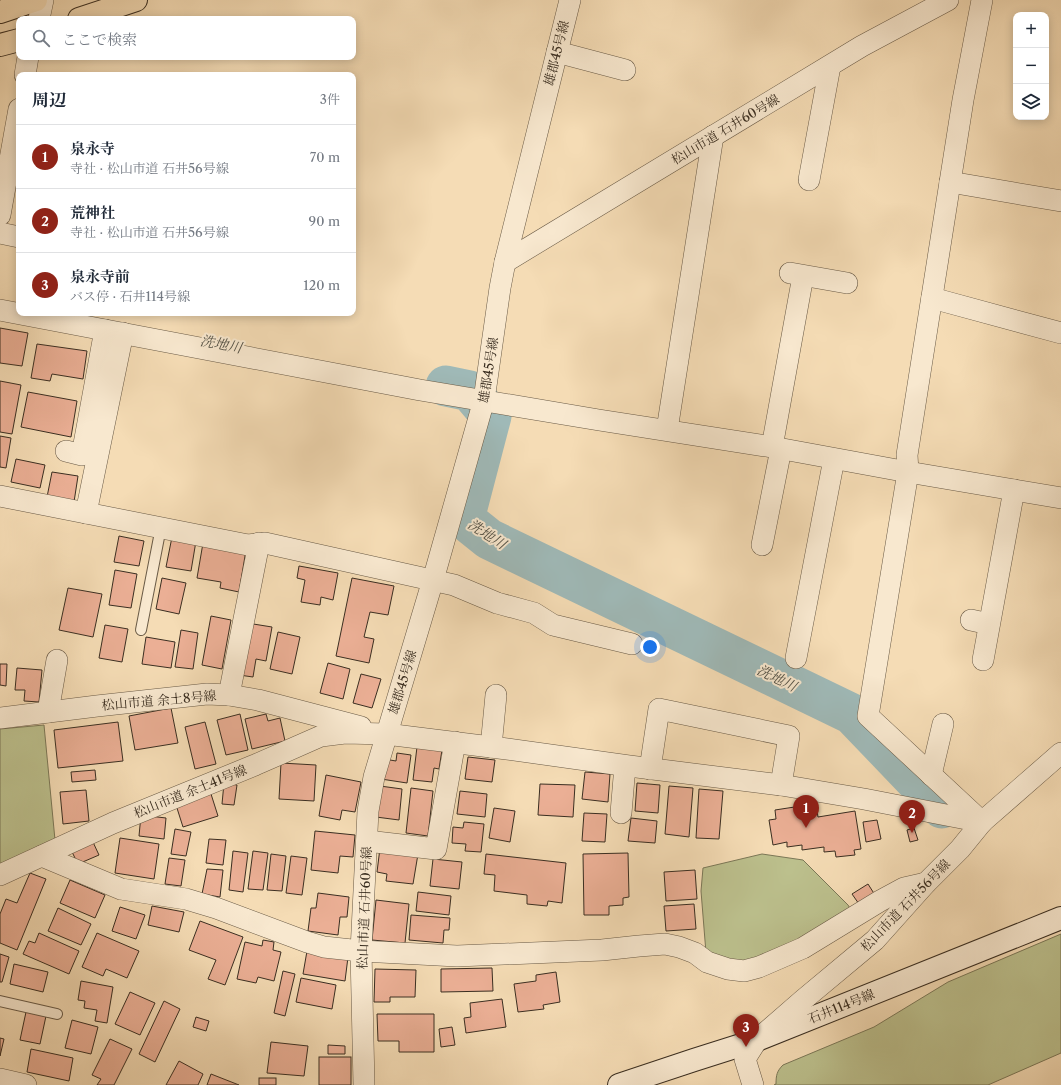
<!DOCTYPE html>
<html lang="ja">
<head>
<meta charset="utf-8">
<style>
  body { margin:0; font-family:"Libre Caslon Text","Noto Serif JP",serif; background:#f6f6f7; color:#1f2937 }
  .controls { position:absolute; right:12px; top:12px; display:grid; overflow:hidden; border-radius:8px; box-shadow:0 2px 10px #0003 }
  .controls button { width:36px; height:36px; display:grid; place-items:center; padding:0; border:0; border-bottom:1px solid #e0e1e3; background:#fff; color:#1f2937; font:20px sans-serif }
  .you { position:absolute; left:650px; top:647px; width:14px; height:14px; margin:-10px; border:3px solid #fff; border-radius:50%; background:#1a73e8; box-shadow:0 0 0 6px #1a73e833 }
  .badge { display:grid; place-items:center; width:26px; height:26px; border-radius:50%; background:#8f2418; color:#fff; font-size:13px; font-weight:700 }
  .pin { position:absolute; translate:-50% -33px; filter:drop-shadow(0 1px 2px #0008) }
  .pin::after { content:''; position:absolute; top:21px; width:14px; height:12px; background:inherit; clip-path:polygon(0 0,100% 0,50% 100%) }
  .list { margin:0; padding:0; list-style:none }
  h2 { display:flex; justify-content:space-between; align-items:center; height:52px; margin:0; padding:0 16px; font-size:17px }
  h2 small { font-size:13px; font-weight:400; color:#747a83 }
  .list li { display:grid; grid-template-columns:26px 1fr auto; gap:12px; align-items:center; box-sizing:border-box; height:64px; padding:0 16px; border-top:1px solid #e0e1e3 }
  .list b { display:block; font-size:15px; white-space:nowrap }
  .list p { margin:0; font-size:13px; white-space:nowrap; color:#747a83 }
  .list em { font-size:13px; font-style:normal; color:#747a83 }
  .icon { flex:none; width:22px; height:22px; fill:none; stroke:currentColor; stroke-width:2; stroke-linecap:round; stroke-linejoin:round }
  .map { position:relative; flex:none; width:1061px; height:1085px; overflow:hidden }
  .search { position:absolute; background:#fff; box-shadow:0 2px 10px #0003; left:16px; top:16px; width:340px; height:44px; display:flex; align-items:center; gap:10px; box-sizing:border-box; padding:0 14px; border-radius:8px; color:#747a83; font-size:15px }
  .panel { position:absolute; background:#fff; box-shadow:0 2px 10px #0003; left:16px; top:72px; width:340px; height:244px; border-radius:8px }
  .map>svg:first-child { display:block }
  .green { fill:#bcc08d; stroke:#7b7757 }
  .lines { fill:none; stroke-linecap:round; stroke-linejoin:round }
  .river { stroke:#9fb9b7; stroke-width:41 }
  .building { fill:#ebaf95; stroke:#3a2e21 }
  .lane-casing { stroke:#695a46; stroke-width:12 }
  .street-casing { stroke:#695a46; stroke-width:22 }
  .secondary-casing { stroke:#3a2e21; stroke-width:24 }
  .highway-casing { stroke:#3a2e21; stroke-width:24 }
  .lane { stroke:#f8e8cf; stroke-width:10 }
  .street { stroke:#f8e8cf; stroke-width:21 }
  .secondary { stroke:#f8e8cf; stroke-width:22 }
  .highway { stroke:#f5dcb5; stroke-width:22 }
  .labels { text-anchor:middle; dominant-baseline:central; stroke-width:4; stroke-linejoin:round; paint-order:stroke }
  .street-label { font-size:13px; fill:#3a2e21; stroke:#f8e8cf }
  .water-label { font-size:14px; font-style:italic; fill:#535146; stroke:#f8e8cf }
</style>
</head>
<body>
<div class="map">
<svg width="1061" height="1085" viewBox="0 0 1061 1085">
  <rect width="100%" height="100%" fill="#f5dcb5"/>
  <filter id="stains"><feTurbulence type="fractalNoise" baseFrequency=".005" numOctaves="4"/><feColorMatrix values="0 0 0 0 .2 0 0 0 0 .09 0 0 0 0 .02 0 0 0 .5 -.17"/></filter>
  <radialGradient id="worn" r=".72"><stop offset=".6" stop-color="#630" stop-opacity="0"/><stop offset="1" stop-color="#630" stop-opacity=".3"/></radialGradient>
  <g class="green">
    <polygon points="44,725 55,840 0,864 0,729"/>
    <polygon points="762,854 803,860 848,905 853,913 747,965 706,953 701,891 703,868"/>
    <path d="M1061,934V1053L988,1085H774L776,1084C776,1075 777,1071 783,1065L874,1027L948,982Z"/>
  </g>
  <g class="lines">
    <polyline class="river" points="446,386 470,391 491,416 464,519 489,539 852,714 942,808"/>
  </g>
  <g class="building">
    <polygon points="0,328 28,333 22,366 0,363"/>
    <polygon points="37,344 87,351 83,379 52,374 50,381 31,378"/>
    <polygon points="0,381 21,385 12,434 0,432"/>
    <polygon points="28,392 77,401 71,437 21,427"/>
    <polygon points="0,436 11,438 6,468 0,467"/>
    <polygon points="16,459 45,465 40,488 11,482"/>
    <polygon points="52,472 78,476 74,502 47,497"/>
    <polygon points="119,536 144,541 139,566 114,562"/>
    <polygon points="172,537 196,541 191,571 166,567"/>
    <polygon points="203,543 246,550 239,592 220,588 221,582 197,578"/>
    <polygon points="299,566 338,573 333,600 321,597 320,605 301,602 305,580 297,578"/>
    <polygon points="115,570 137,574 131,608 109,605"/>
    <polygon points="162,578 186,583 179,614 156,609"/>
    <polygon points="352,578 394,586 388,615 370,612 364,637 374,639 369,663 336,656"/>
    <polygon points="68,588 102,594 93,637 59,630"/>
    <polygon points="211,616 231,620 222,669 202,665"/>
    <polygon points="247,623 272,627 266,661 256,659 253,677 239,675"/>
    <polygon points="105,625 128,629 122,662 99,658"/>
    <polygon points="181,630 198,633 193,669 175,667"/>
    <polygon points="278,632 300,637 292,674 270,669"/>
    <polygon points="146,637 175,642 171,668 142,664"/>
    <polygon points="328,663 350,669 343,699 320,693"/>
    <polygon points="0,664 7,664 6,686 0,685"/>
    <polygon points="17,668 42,670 39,702 24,701 25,690 15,690"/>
    <polygon points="361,674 381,679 372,708 353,703"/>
    <polygon points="171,708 178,743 135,750 129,716"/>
    <polygon points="240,714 248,750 226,755 217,720"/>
    <polygon points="266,714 268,721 280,718 285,741 252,749 245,719"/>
    <polygon points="118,722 123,761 58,768 54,730"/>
    <polygon points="205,722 216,764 195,769 185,727"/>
    <polygon points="417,747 442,750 439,769 434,768 432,782 413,780"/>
    <polygon points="397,753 411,755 407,783 381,779 384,759 396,761"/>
    <polygon points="468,757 495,760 492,782 465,779"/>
    <polygon points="281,763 316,765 314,801 279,799"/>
    <polygon points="95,770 96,780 72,782 71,772"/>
    <polygon points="585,772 610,774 608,802 582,799"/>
    <polygon points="326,775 361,782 355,812 342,810 340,820 319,816"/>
    <polygon points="224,783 237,785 234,805 222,804"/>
    <polygon points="637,783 660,785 658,813 635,811"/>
    <polygon points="540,784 575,785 573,817 538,815"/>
    <polygon points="380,786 402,789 399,820 376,817"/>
    <polygon points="669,786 693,788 689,837 665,834"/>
    <polygon points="411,788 433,791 428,836 406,833"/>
    <polygon points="699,789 723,791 719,839 696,838"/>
    <polygon points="86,790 89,821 63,824 60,792"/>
    <polygon points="460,791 487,794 485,817 457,814"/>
    <polygon points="211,794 218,816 183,827 176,805"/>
    <polygon points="801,806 802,813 817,811 818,817 855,811 861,849 854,850 855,855 836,857 835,851 824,852 824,847 802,850 802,845 787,847 787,842 773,845 769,820 776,819 775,810"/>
    <polygon points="494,808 515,811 510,842 489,838"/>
    <polygon points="584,813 607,814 605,842 582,841"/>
    <polygon points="141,815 166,818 164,839 139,836"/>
    <polygon points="631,818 657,821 655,843 628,841"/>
    <polygon points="877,820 881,839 866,842 863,822"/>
    <polygon points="464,822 484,824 481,852 465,851 466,844 452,843 453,827 463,828"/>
    <polygon points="914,828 918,840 910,842 907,830"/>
    <polygon points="175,829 191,832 186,856 171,854"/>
    <polygon points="315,831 355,835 353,857 340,856 338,873 311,870"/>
    <polygon points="120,838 159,844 154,879 115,873"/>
    <polygon points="209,839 226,840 223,865 206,863"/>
    <polygon points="92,840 99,855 78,864 71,850"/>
    <polygon points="380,848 418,854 413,884 386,881 387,874 377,872"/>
    <polygon points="233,851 248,853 243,892 229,890"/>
    <polygon points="253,851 268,853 263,890 248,889"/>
    <polygon points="628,853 629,897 623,898 623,905 609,906 609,915 584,915 583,854"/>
    <polygon points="271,854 286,856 282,891 267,890"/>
    <polygon points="486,854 566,863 562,903 548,901 547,906 527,904 527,895 494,891 495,875 484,874"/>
    <polygon points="291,856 307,858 302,895 286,893"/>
    <polygon points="169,858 185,860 181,886 165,884"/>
    <polygon points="433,859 462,862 459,889 430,886"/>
    <polygon points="207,869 223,870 220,897 202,894"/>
    <polygon points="695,870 697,899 666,901 664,872"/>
    <polygon points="30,873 46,879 17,950 0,943 0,914 6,899 17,903"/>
    <polygon points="70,880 105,895 95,918 60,903"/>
    <polygon points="868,884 875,895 859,904 852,894"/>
    <polygon points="418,892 451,896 449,915 416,911"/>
    <polygon points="318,893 349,897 347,917 340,917 338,935 308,931 311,908 316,908"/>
    <polygon points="376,900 409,904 405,943 372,940"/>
    <polygon points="694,904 696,929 666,931 664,906"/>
    <polygon points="152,906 184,912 179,932 148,925"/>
    <polygon points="120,907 145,915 136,939 112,931"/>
    <polygon points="58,908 91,924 81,945 48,931"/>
    <polygon points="411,915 450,918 449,930 444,930 443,943 409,940"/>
    <polygon points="200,921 243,937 225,985 208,979 216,960 189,950"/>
    <polygon points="39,933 79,951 69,974 23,954 29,941 35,943"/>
    <polygon points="97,933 139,951 127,978 106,969 103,976 82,967"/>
    <polygon points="263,940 274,942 273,950 281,952 274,981 258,977 256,983 237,979 245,942 262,946"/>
    <polygon points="307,951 348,957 345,981 303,974"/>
    <polygon points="0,954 9,957 2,982 0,982"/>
    <polygon points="14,964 48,972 43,992 10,984"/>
    <polygon points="492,968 493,991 441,992 441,969"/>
    <polygon points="375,969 416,970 415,997 390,997 390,1002 374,1002"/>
    <polygon points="283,971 295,974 285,1016 274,1013"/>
    <polygon points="556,972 560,1002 543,1005 544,1009 518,1012 514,984 536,981 536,975"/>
    <polygon points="301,978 336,985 332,1009 296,1002"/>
    <polygon points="81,981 113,987 107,1023 95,1021 97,1010 84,1008 85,1001 78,1000"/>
    <polygon points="130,992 155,1003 140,1035 115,1024"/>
    <polygon points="502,999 506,1027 466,1033 464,1018 471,1017 470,1003"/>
    <polygon points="164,1001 180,1009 155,1062 139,1054"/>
    <polygon points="26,1012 46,1016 40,1044 20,1040"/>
    <polygon points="377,1014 434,1014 434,1052 399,1052 399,1041 378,1041"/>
    <polygon points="196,1017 209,1021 206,1031 193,1027"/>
    <polygon points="72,1020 98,1027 91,1054 65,1048"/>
    <polygon points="452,1027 455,1045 441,1047 439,1029"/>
    <polygon points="0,1038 4,1039 0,1056"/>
    <polygon points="110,1039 132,1049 114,1085 97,1085 101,1079 92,1075"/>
    <polygon points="271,1042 308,1046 304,1076 267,1073"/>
    <polygon points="328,1045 345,1046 345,1054 328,1054"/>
    <polygon points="31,1049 73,1058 69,1081 27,1072"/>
    <rect x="319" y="1057" width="32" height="28"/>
    <polygon points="179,1061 203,1074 198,1085 166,1085"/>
    <polygon points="211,1074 239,1085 207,1085"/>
    <rect x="259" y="1078" width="17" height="7"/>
  </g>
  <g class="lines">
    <defs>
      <g id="lane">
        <polyline points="141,630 161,527"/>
        <polyline points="0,1001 57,1014"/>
      </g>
      <g id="street">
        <polyline points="982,0 963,100 907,455 908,472 868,716 982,822"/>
        <polyline points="39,19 43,0"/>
        <polyline points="557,52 625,70"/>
        <polyline points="25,75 28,57"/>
        <polyline points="809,180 830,66"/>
        <polyline points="950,182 1061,201"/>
        <polyline points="0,215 19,109"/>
        <polyline points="0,233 19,237"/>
        <polyline points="505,262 862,46 948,0"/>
        <polyline points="790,273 847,283"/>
        <polyline points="932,298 1061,333"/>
        <polyline points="0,310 420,390 599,420 772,447 908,472 1061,498"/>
        <polyline points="667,430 713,136"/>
        <polyline points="772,447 803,276"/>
        <polyline points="66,451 82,455 105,330"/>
        <polyline points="0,496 248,545 265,543 454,585 497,603 534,613 553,625 632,644"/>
        <polyline points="86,513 123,333"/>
        <polyline points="762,545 781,449"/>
        <polyline points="971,620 989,624"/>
        <polyline points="796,658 834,459"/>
        <polyline points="983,660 1014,490"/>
        <polyline points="229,695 259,543"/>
        <polyline points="48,712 57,660"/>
        <polyline points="0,718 97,706 207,694 229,695 258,700 361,727"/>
        <polyline points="491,747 496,695"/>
        <polyline points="650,769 659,709 789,736 781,785"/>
        <polyline points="931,775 943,724"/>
        <polyline points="621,813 625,766"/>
        <polyline points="367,841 436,849 455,742"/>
        <polyline points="42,856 121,889 186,899 216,908 307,942 324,947 361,951 457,956 602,950 639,946 665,944 679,947 695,953 707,962 728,969 744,971 759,967 803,948 880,901 904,888 926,883"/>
        <polyline points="0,875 113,823 255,765 321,736 345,733 386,734 507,749 629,766 781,785 864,799 982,822"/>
        <polyline points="0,1079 26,1085"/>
        <polyline points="364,1085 361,951 368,811 374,777 433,580 484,400 500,288 505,262 570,0"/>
        <polyline points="753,1085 745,1059 757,1040 803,1000 875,940 926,883 960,849 982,822 1061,753"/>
      </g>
      <polyline id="secondary" points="619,1085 694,1060 757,1040 1061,918"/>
      <g id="highway">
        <polyline points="0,12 36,0"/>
        <polyline points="79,19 136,0"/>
        <polyline points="0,45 19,40"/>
      </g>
    </defs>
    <use href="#lane" class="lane-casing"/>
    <use href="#street" class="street-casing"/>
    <use href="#secondary" class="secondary-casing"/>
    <use href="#highway" class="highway-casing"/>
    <use href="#lane" class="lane"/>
    <use href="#street" class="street"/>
    <use href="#secondary" class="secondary"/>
    <use href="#highway" class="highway"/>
  </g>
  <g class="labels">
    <g class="street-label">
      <text transform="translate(556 53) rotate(-76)">雄郡45号線</text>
      <text transform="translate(725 129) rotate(-31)">松山市道 石井60号線</text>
      <text transform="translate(488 370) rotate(-81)">雄郡45号線</text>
      <text transform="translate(402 682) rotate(-73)">雄郡45号線</text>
      <text transform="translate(159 700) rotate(-5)">松山市道 余土8号線</text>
      <text transform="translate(190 791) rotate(-22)">松山市道 余土41号線</text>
      <text transform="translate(905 905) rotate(-46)">松山市道 石井56号線</text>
      <text transform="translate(364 908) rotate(-88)">松山市道 石井60号線</text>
      <text transform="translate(841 1006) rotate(-22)">石井114号線</text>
    </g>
    <g class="water-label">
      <text transform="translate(221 344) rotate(11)">洗地川</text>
      <text transform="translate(487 534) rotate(33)">洗地川</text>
      <text transform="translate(777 678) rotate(26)">洗地川</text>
    </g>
  </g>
  <rect width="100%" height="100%" filter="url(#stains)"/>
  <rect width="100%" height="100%" fill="url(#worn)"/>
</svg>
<div class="controls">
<button>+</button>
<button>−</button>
<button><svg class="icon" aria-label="layers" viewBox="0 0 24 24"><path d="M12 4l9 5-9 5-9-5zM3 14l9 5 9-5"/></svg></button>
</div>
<div class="you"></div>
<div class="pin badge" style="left:806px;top:828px">1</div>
<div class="pin badge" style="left:912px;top:833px">2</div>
<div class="pin badge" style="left:746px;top:1047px">3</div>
<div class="search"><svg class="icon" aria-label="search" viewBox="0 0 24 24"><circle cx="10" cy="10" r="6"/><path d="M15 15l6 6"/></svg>ここで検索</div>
<section class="panel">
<h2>周辺<small>3件</small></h2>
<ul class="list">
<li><span class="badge">1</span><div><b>泉永寺</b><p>寺社 · 松山市道 石井56号線</p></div><em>70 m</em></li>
<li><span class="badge">2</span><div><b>荒神社</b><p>寺社 · 松山市道 石井56号線</p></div><em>90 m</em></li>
<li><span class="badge">3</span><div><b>泉永寺前</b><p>バス停 · 石井114号線</p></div><em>120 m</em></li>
</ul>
</section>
</div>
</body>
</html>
